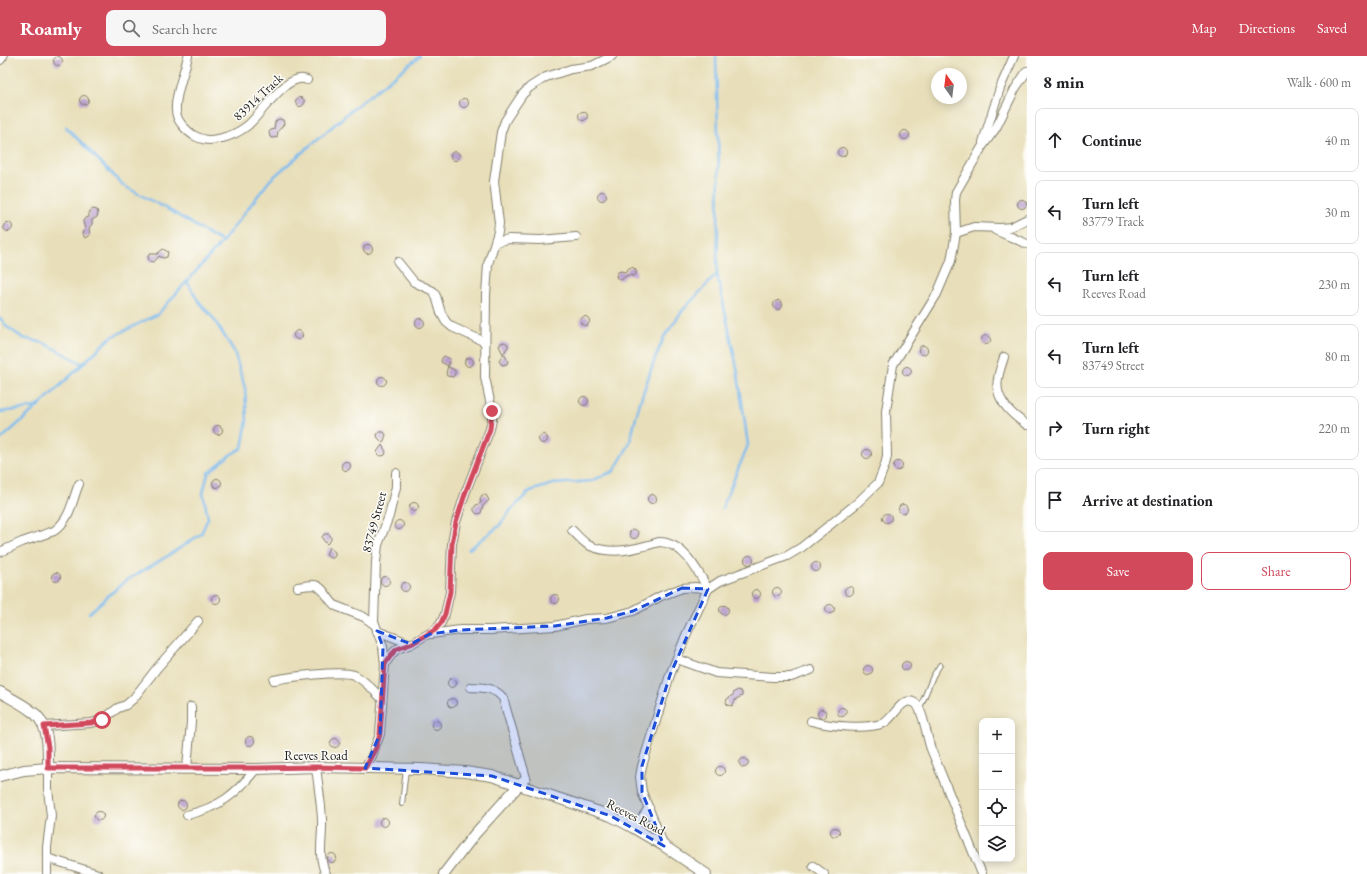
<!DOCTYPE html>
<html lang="en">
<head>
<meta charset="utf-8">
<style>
  body { margin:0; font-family:"EB Garamond",serif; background:#f6f6f6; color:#202124 }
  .controls { position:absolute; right:12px; bottom:12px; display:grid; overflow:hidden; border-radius:8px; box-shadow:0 2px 10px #0003 }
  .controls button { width:36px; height:36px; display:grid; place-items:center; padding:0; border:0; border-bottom:1px solid #e0e0e0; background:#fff; color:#202124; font:20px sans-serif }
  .compass { position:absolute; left:931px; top:12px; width:36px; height:36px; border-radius:50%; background:#fff; box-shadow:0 2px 10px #0003; rotate:346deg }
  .stop { position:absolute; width:12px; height:12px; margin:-9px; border:3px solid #d1495b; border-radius:50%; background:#fff }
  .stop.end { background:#d1495b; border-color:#fff; box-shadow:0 1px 4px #0008 }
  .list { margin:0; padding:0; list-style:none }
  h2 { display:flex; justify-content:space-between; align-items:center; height:52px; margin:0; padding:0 16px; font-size:17px }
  h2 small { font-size:13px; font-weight:400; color:#757577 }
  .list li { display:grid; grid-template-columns:26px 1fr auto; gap:12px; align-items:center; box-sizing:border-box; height:64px; margin:0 8px 8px; padding:0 8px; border:1px solid #e0e0e0; border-radius:8px }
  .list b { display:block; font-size:15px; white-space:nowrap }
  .list p { margin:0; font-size:13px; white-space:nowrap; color:#757577 }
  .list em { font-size:13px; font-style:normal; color:#757577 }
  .actions { display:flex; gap:8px; padding:12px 16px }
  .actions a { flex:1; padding:9px 0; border:1px solid #d1495b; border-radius:8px; text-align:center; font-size:14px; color:#d1495b }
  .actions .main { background:#d1495b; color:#fff }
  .icon { flex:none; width:22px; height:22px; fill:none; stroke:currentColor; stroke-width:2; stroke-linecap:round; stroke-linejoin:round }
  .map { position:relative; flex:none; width:1027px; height:818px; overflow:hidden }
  header { display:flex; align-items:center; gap:24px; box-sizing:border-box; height:56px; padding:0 20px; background:#d1495b; color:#fff }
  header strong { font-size:19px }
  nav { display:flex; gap:22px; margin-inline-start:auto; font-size:14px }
  .search { width:280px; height:36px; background:#f6f6f6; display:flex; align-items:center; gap:10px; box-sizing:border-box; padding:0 14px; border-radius:8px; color:#757577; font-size:15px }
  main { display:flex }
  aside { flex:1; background:#fff }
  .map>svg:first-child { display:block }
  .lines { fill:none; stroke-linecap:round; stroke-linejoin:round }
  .stream { stroke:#7dbbf0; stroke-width:2.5 }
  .building { fill:#ba9ecf }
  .service-casing { stroke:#827e6b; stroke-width:6 }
  .minor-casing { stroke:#827e6b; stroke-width:10 }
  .tertiary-casing { stroke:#827e6b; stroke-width:12 }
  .service { stroke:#fff; stroke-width:4 }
  .minor { stroke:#fff; stroke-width:8 }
  .tertiary { stroke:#fff; stroke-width:10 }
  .route { stroke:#d1495b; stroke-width:5 }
  .marked { fill:#1d4ed8; fill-opacity:0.2; stroke:#1d4ed8; stroke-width:3; stroke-dasharray:8 5; stroke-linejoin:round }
  .labels { text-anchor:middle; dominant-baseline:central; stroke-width:3; stroke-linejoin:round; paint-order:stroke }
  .street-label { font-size:13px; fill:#1c1c1c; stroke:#fdfcf7 }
</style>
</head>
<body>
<header>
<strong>Roamly</strong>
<div class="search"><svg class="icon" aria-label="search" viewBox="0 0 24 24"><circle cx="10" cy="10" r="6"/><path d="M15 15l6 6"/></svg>Search here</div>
<nav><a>Map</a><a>Directions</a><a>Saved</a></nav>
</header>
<main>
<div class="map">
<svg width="1027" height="818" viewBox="0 0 1027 818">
  <rect width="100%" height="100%" fill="#fdfcf7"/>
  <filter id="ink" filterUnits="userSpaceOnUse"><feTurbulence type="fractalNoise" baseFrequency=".025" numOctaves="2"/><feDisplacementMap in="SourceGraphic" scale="8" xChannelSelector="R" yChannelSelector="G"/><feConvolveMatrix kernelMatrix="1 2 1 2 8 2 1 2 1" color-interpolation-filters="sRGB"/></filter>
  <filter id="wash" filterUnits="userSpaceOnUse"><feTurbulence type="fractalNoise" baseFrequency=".012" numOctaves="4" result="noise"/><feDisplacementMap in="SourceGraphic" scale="16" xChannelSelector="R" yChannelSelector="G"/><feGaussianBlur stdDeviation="0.9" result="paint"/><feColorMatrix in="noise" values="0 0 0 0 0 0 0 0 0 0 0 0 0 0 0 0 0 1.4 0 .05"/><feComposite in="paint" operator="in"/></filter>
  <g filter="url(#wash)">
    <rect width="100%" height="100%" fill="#e8dfba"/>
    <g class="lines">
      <g class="stream">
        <polyline points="716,0 719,117 717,218 737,312 748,389 722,452"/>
        <polyline points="66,71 124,130 169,154 222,186"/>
        <polyline points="0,262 7,271 23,282 44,287 83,308"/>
        <polyline points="0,356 37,351"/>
        <polyline points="0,384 45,344 110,282 158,258 222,186 270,124 355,51 420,0"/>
        <polyline points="469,493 499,470 510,455 530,435 553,428 591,425 614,415 629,389 640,346 654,305 664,281 683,254 717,218"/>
        <polyline points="89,557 124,526 166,501 201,478 208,462 203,437 208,417 230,399 242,392 247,365 245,332 234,295 213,262 197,243 187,225"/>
      </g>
    </g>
    <g id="blocks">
      <g class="building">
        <circle cx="58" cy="5" r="4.5"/>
        <circle cx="84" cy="44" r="4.5"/>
        <circle cx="300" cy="46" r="4.5"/>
        <circle cx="464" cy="47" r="4.5"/>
        <circle cx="583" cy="60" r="4.5"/>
        <polygon points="279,63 283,64 284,68 278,75 277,81 272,82 270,81 269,76 271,74 274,73 275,66"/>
        <circle cx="905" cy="79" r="4.5"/>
        <circle cx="842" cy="96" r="4.5"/>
        <circle cx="455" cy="100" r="4.5"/>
        <circle cx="602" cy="140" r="4.5"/>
        <circle cx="1022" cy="148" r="4.5"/>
        <polygon points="93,153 97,154 98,158 97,161 92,164 92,168 89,172 90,179 85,182 82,177 85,173 83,165 85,162 89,161 89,156"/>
        <circle cx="8" cy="171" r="4.5"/>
        <circle cx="368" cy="193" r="4.5"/>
        <polygon points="163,193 168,196 167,201 163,202 159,200 154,206 149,205 148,200 150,198 157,198"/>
        <polygon points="632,211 635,213 636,215 636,218 634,220 627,219 621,224 618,223 616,221 617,218 618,216 621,215 625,216 629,212"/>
        <circle cx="778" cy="249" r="4.5"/>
        <circle cx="585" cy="265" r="4.5"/>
        <circle cx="420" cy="267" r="4.5"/>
        <circle cx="298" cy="279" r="4.5"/>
        <circle cx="986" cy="284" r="4.5"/>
        <polygon points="504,286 508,288 508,291 503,298 499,290 501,287"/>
        <circle cx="923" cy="294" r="4.5"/>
        <polygon points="504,298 508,305 507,308 502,309 499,305"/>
        <polygon points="444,300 450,303 448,311 455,314 455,318 453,321 447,320 446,317 448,310 441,306 442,302"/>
        <circle cx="469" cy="306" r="4.5"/>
        <circle cx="907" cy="315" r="4.5"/>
        <circle cx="382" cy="325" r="4.5"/>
        <circle cx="584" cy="345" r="4.5"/>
        <circle cx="218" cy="374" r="4.5"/>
        <polygon points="379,376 384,376 386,379 383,387 378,382 377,379"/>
        <circle cx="543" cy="383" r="4.5"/>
        <polygon points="382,389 386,396 385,399 382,400 378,399 377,396"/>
        <circle cx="867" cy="398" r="4.5"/>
        <circle cx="346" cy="410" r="4.5"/>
        <circle cx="898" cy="410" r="4.5"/>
        <circle cx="217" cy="427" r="4.5"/>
        <circle cx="652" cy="443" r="4.5"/>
        <polygon points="482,439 486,439 489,444 483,450 481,457 477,458 474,455 474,452 476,449 481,447 480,443"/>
        <circle cx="414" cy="451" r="4.5"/>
        <circle cx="903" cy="453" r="4.5"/>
        <circle cx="887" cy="462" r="4.5"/>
        <circle cx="399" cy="469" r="4.5"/>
        <circle cx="634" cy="478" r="4.5"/>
        <polygon points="324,478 329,478 331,481 331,484 327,488 323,484 322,481"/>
        <polygon points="329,491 335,496 335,500 333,502 330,502 326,499"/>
        <circle cx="749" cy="504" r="4.5"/>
        <circle cx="816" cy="511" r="4.5"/>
        <circle cx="56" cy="521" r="4.5"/>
        <circle cx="385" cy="525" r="4.5"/>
        <circle cx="405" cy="531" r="4.5"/>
        <circle cx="849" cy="535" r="4.5"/>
        <circle cx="777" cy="536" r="4.5"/>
        <circle cx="756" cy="538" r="4.5"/>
        <circle cx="555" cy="543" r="4.5"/>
        <circle cx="216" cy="543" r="4.5"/>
        <circle cx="830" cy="553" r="4.5"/>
        <circle cx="724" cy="554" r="4.5"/>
        <circle cx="906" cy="610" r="4.5"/>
        <circle cx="868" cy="614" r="4.5"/>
        <circle cx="452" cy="627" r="4.5"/>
        <polygon points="738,634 742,636 742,640 736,643 732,650 728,649 726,647 727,643 733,639 734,636"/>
        <circle cx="452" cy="647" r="4.5"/>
        <circle cx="842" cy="656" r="4.5"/>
        <circle cx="822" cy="658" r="4.5"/>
        <circle cx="436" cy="669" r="4.5"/>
        <circle cx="250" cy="685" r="4.5"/>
        <circle cx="335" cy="687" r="4.5"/>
        <circle cx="744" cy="707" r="4.5"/>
        <circle cx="720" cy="715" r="4.5"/>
        <circle cx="182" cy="749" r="4.5"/>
        <circle cx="99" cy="760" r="4.5"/>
        <circle cx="384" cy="766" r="4.5"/>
        <circle cx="835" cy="776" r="4.5"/>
        <circle cx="332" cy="802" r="4.5"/>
      </g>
    </g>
  </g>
  <g filter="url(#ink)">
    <use href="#blocks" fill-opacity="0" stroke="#827e6b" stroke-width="1"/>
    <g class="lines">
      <defs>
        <g id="service">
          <polyline points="920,652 933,620 940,609"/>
          <polyline points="402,748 406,713"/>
        </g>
        <g id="minor">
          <path d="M188,0C185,15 172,46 177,60C179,67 187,75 193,79C203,85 211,85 222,82C231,80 239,76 247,70C261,59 287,15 307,24"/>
          <polyline points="983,86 1000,32 1014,0"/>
          <polyline points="995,174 1027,188"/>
          <polyline points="956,177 974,171 1000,172 1011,171 1027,163"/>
          <polyline points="496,186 509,183 540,184 576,181"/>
          <polyline points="398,206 414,226 433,235 436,240 441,257 446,266 452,271 485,286"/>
          <path d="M1004,301C1002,308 999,315 998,323C994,343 1012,359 1027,369"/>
          <path d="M572,474C577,479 582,485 588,489C611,500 636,493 659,486C683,486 698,515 708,533"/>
          <path d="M0,496L22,486L54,475C71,463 72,444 79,428"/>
          <path d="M298,531C303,530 309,529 314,529C324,530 328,545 336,550L364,561L375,569"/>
          <polyline points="377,575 411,588"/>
          <polyline points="431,578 460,574 490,574 555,570 586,563 607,562 633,555 661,540 682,532 695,531 708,533"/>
          <polyline points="677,603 716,617 773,621 791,621 811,614"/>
          <polyline points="385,608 392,598 397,593 411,588 435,574 441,567 445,558 450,536 452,488 456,466 466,435 490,373 492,364 492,355 485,321 486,239 488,208 498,176 499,167 494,125 501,76 505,65 514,51 522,39 530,31 546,21 571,13 592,10 612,0"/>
          <path d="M274,624C289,621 341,614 354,619C365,624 374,635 382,643"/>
          <path d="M471,631C484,632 494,631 503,642L526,722L520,728"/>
          <path d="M811,665C830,670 866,674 884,667C894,662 902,639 915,647C923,652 927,683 931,693L982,818"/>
          <polyline points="44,670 91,667 102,664 118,652 126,649 133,643 157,612 198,565"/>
          <path d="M316,711C318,728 321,746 322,763C323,783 317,800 326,818"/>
          <polyline points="187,712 191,666 191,651"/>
          <polyline points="365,712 372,700 380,678 385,608 383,591 374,565 376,506 378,489 389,460 393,443 396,431 396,417"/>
          <path d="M187,759C220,751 235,739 256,713"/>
          <polyline points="632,771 641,763 649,752"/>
          <polyline points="664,790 642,736 640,721 642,710 670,619 687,577 708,533 720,525 787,500 802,491 856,448 878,427 885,409 887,400 886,355 893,309 937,238 951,205 956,177 955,144 956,136 982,91 996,72 1015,33 1027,15"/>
          <polyline points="47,802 98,818"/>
          <polyline points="813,810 824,818"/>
          <polyline points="47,818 47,791 51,760 48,733 48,712"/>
        </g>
        <g id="tertiary">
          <polyline points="0,3 2,0"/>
          <path d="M0,636C10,642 21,647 30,654C50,666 48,692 48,712"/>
          <polyline points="0,720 24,714 48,712 256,713 316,711 421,713 465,716 492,720 611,760 632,771 664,790 706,818"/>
          <polyline points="444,818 474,779 520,728"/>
        </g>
      </defs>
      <use href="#service" class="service-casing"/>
      <use href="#minor" class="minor-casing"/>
      <use href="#tertiary" class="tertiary-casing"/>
      <use href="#service" class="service"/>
      <use href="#minor" class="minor"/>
      <use href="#tertiary" class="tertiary"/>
    </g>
  </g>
  <g class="lines" filter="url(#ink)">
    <polyline class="route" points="102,664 91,667 44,670 48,691 48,712 256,712 316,711 365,712 376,692 380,678 385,608 392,598 397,593 411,588 435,574 441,567 445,558 450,536 452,488 456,466 466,435 490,373 492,355"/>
  </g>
  <path class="marked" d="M682,532L708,533L670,619L642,710V736L664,790L611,760L492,720L365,712L380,678L383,591L377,575L411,588L430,578L460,574L555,570L607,562L633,555Z"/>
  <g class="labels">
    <g class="street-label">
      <text transform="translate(258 41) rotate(-43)">83914 Track</text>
      <text transform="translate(374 466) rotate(-75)">83749 Street</text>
      <text x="316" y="699">Reeves Road</text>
      <text transform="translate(636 761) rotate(27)">Reeves Road</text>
    </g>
  </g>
</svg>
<div class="controls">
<button>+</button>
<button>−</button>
<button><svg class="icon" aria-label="locate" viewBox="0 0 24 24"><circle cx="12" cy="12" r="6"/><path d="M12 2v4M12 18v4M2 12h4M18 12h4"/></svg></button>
<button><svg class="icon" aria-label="layers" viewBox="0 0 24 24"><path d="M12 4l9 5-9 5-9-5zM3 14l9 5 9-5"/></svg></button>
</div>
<svg class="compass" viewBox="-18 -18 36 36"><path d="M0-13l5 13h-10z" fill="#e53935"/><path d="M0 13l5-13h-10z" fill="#757577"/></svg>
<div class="stop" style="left:102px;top:664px"></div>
<div class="stop end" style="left:492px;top:355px"></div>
</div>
<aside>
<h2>8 min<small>Walk · 600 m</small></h2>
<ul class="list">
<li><svg class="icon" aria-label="ahead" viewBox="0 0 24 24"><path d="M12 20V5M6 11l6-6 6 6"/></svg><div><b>Continue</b></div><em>40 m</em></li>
<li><svg class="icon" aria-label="left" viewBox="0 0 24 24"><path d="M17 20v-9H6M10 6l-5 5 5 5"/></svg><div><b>Turn left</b><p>83779 Track</p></div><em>30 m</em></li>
<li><svg class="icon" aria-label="left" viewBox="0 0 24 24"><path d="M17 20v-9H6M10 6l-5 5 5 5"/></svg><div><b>Turn left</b><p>Reeves Road</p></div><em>230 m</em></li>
<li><svg class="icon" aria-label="left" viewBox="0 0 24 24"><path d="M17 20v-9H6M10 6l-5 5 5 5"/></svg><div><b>Turn left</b><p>83749 Street</p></div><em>80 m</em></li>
<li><svg class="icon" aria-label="right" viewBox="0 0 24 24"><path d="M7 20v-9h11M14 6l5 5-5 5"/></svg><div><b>Turn right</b></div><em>220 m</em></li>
<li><svg class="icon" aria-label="arrive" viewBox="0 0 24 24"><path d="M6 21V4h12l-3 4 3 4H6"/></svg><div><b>Arrive at destination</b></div></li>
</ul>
<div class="actions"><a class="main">Save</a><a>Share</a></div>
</aside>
</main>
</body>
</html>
